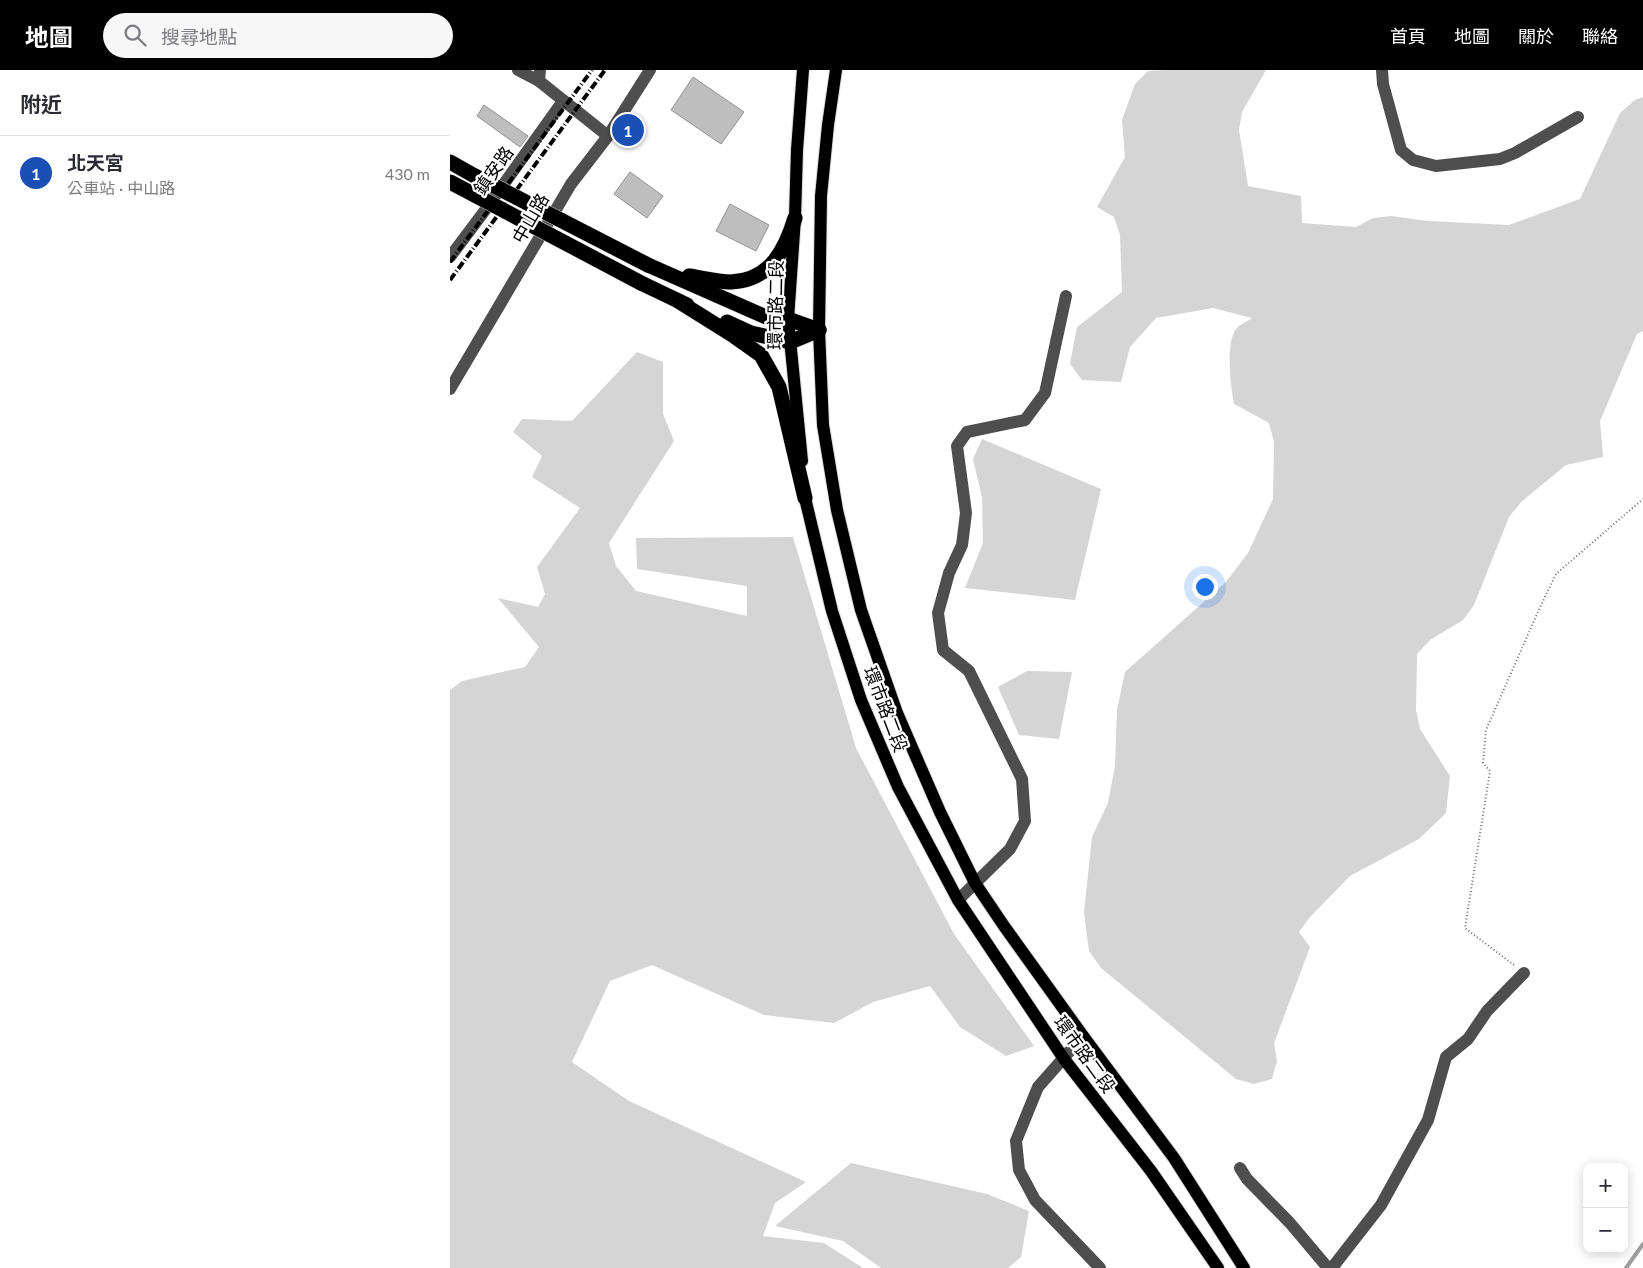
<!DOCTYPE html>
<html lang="zh-TW">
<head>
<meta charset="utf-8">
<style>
  body { margin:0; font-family:Lato,"Noto Sans TC",sans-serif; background:#f7f7f7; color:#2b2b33 }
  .controls { position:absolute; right:15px; bottom:15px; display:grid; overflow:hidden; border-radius:10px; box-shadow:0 2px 12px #0003 }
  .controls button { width:45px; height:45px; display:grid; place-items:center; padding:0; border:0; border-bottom:1px solid #e1e1e2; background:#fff; color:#2b2b33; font:25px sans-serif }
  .you { position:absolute; left:754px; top:516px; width:18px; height:18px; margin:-12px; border:4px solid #fff; border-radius:50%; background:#1a73e8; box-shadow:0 0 0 8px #1a73e833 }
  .badge { display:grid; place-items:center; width:32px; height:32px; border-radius:50%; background:#000; color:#fff; font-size:16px; font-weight:700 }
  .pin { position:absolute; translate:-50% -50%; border:2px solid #fff; box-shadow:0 1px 5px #0006 }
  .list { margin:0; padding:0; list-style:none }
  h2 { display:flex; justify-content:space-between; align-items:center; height:65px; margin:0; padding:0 20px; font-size:21px }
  h2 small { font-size:16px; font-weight:400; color:#7c7c81 }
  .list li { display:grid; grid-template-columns:32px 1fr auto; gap:15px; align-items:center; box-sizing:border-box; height:75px; padding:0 20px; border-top:1px solid #e1e1e2 }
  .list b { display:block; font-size:19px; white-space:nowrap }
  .list p { margin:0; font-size:16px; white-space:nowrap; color:#7c7c81 }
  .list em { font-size:16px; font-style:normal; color:#7c7c81 }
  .icon { flex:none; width:28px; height:28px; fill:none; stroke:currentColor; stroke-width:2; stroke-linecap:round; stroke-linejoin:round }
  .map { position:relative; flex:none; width:1193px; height:1198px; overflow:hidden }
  header { display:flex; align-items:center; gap:30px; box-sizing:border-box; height:70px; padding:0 25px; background:#000; color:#fff }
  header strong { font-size:24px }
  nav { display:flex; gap:28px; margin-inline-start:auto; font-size:18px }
  .search { width:350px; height:45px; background:#f7f7f7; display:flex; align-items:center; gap:12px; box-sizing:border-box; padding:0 18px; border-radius:28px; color:#7c7c81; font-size:19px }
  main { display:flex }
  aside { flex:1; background:#fff }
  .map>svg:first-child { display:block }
  .green { fill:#d5d5d5 }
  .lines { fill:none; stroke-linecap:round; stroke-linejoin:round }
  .stream { stroke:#9c9c9c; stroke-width:4 }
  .building { fill:#bebebe; stroke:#929292 }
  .major-casing { stroke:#dbdbdb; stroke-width:14 }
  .highway-casing { stroke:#dbdbdb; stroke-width:16 }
  .path { stroke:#707070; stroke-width:2; stroke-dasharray:1 2.5; stroke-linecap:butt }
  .minor { stroke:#4e4e4e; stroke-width:12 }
  .major { stroke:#000; stroke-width:12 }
  .highway { stroke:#000; stroke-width:15 }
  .rail { stroke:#000; stroke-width:4; stroke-dasharray:8 2.5 1 2.5; stroke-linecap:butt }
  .highway-bridge-casing { stroke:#dbdbdb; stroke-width:16; stroke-linecap:butt }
  .highway-bridge { stroke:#000; stroke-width:15 }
  .labels { text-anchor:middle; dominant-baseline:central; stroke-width:4.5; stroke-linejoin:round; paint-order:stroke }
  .street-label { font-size:18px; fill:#000; stroke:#fff }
</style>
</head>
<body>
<header>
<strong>地圖</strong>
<div class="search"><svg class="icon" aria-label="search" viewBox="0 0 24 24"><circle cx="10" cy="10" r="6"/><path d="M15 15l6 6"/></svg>搜尋地點</div>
<nav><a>首頁</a><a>地圖</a><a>關於</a><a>聯絡</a></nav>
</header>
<main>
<aside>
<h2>附近<small></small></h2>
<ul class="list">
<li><span class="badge" style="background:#1a4fb4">1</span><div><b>北天宮</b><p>公車站 · 中山路</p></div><em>430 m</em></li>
</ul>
</aside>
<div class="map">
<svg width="1193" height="1198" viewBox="0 0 1193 1198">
  <rect width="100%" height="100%" fill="#fff"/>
  <g class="green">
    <path d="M717,0H816L792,42L789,60L798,116L851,126L852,153L906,157L923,148L941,146L978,151L1059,155L1130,129L1170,43L1185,30L1193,27V261L1187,264L1150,351L1153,387L1116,395L1071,432L1059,447L1024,535L1013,550L980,570L967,584L966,640L970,659L1000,706L996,743L969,769L900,806L860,847L849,862L860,877L824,973L827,991L822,1009L804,1014L786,1009L651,898L639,881L634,842L642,767L658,733L665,696L667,640L675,602L775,513L798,483L823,429L824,372L819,353L784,334C781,317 775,274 786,259C789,255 798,251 802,248L763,238L706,248L680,277L671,312L632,310L620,294L627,257L672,222L670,165L664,147L647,137L675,87L672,50L685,14L698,1Z"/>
    <polygon points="187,282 213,292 213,344 224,371 159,473 166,496 186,521 297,546 297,516 187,499 186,468 343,467 406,678 504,864 584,976 556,986 510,957 480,916 423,932 384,953 314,945 202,895 160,911 122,992 179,1031 356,1112 325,1133 313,1166 374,1173 413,1198 0,1198 0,620 12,611 75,597 89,577 48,528 88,537 95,524 87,497 130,438 82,407 92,386 63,362 72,349 122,351"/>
    <polygon points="532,369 651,419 625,530 515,518 533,473 532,427 523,389"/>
    <polygon points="577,601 622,602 609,669 569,665 548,617"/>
    <polygon points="401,1093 537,1124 579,1141 571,1187 558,1198 431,1198 393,1171 325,1156"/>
  </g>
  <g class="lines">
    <polyline class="stream" points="1176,1198 1193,1174"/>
  </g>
  <g class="building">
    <polygon points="243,7 294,42 271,74 221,40"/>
    <polygon points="34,35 78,66 70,77 27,46"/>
    <polygon points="180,102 213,126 197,148 164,124"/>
    <polygon points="280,134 319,155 306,181 266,161"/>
  </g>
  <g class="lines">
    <defs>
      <g id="major">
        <polyline points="386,0 378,55 371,126 369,260 373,355 387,440 411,540 447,643 490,742 525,813 554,856 633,966 724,1088 794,1198"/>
        <polyline points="352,391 338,249 345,148 347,80 353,0"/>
        <polyline points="354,419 355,428 382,541 411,630 448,717 508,830 614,989 701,1101 768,1198"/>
      </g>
      <g id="highway">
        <polyline points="198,195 316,247 338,249 369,260"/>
        <path d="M239,206C252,208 267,212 281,212C320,210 335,181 345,148"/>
        <polyline points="191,213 237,235"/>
        <polyline points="228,231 284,266 311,285 329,317 355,428"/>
        <polyline points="277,252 301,263 340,272 369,260"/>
      </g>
    </defs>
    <use href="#major" class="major-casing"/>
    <use href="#highway" class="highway-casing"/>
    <polyline class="path" points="1064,895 1015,858 1040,701 1033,693 1036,660 1091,535 1106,504 1193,429"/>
    <g class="minor">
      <polyline points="68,0 89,11"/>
      <polyline points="90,0 89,11 158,66"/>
      <polyline points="932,0 933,14 951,80 963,90 986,96 1050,89 1065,83 1128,47"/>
      <polyline points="0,187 36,139 113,31"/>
      <polyline points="0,319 121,114 158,66 200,0"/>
      <polyline points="508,830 560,779 575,751 572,709 519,601 493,580 488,543 499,503 512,475 516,443 507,376 517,362 575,350 595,323 616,226"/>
      <polyline points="633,966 588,1017 566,1071 569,1100 585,1130 650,1198"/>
      <polyline points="790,1098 797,1109 840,1153 878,1198"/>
      <polyline points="882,1198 931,1135 978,1050 996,987 1018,969 1037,941 1074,903"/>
    </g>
    <use href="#major" class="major"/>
    <use href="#highway" class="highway"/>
    <g class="rail">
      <polyline points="0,192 142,0"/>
      <polyline points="0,210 155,0"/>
    </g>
    <defs>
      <g id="highway-bridge">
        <polyline points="0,92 23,105 198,195"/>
        <polyline points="0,112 191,213"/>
      </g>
    </defs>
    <use href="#highway-bridge" class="highway-bridge-casing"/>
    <use href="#highway-bridge" class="highway-bridge"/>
  </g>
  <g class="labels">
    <g class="street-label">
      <text transform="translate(43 100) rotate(-55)">鎮安路</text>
      <text transform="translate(80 148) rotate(-60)">中山路</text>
      <text transform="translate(325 235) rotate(-89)">環市路二段</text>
      <text transform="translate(436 639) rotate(69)">環市路二段</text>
      <text transform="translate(635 984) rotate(54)">環市路二段</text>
    </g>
  </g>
</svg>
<div class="controls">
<button>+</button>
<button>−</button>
</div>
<div class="you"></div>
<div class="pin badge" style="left:178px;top:60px;background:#1a4fb4">1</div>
</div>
</main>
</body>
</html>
